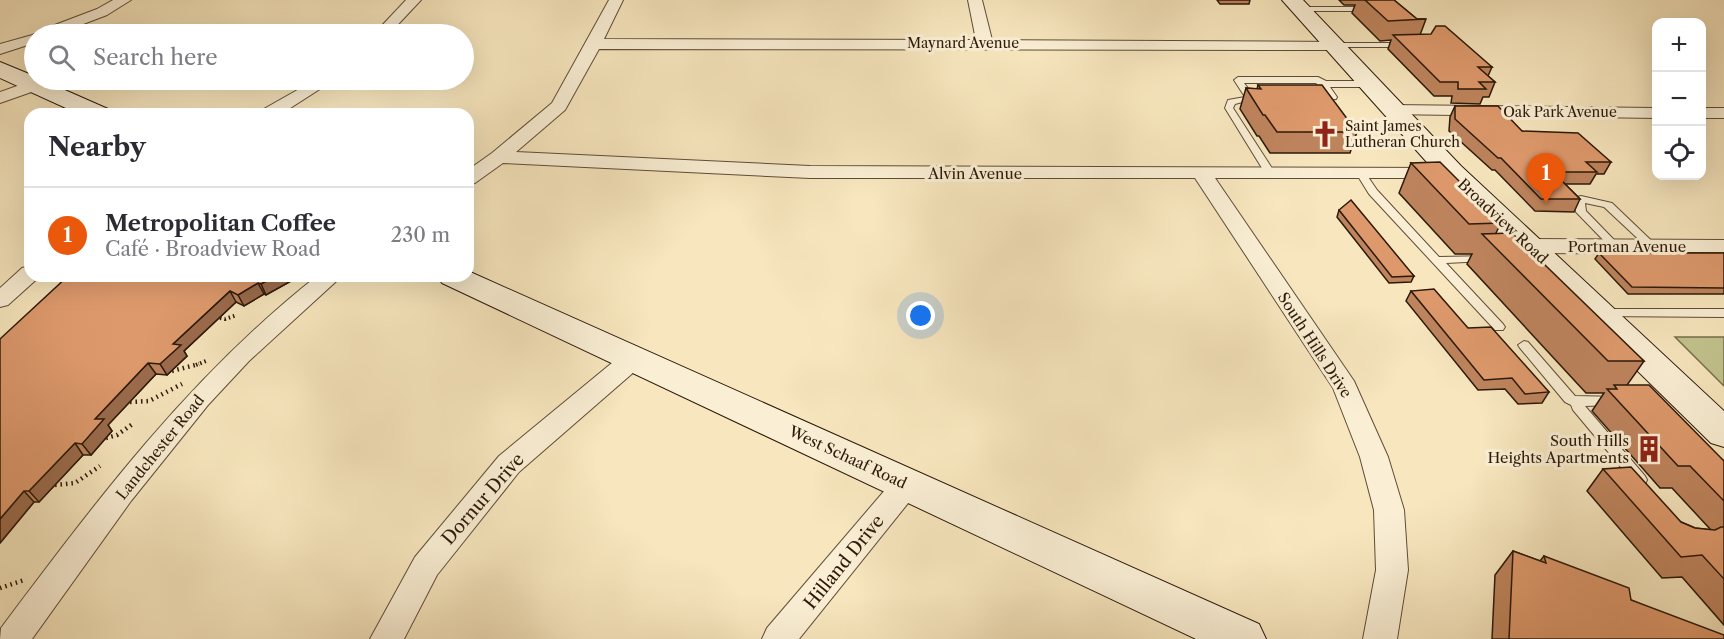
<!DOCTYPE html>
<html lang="en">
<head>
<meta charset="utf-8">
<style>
  body { margin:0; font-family:"Libre Caslon Text",serif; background:#f7f7f7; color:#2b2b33 }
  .controls { position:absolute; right:18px; top:18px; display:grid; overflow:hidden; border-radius:12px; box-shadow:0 6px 24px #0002 }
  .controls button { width:54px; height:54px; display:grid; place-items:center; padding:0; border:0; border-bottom:2px solid #e1e1e2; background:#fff; color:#2b2b33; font:30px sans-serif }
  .you { position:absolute; left:921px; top:316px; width:21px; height:21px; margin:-15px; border:4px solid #fff; border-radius:50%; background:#1a73e8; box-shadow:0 0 0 9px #1a73e833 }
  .badge { display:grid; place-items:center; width:39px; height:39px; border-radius:50%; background:#ea580c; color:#fff; font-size:20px; font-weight:700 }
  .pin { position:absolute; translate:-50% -50px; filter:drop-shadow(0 2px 3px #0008) }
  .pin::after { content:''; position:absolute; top:32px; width:21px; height:18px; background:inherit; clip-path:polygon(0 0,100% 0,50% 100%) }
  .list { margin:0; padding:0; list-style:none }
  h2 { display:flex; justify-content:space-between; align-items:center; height:78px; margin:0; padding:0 24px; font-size:26px }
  h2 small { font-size:20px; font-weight:400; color:#7c7c81 }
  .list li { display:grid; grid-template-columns:39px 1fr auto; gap:18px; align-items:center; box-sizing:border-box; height:96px; padding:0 24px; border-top:2px solid #e1e1e2 }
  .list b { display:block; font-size:22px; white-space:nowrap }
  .list p { margin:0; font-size:20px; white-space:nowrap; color:#7c7c81 }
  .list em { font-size:20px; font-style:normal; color:#7c7c81 }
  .icon { flex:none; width:33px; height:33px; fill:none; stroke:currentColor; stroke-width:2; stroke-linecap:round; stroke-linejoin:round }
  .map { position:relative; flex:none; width:1724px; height:639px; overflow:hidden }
  .search { position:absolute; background:#fff; box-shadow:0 6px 24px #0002; left:24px; top:24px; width:450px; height:66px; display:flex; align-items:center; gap:15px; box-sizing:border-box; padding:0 21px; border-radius:33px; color:#7c7c81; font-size:22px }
  .panel { position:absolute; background:#fff; box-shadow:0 6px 24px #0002; left:24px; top:108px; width:450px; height:174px; border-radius:18px }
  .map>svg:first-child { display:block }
  .green { fill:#c2c38e; stroke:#776e4c; stroke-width:1.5 }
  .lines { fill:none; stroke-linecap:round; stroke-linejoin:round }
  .lane-casing { stroke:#5f4c36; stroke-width:2 }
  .street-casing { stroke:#5f4c36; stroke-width:2 }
  .secondary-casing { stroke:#2c1909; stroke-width:2 }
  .path-far1 { stroke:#2c1909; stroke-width:4; stroke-dasharray:1.5 3; stroke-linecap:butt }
  .path { stroke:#2c1909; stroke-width:4.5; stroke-dasharray:1.5 4; stroke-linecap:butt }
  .lane { fill:#faefd5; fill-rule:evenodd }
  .street { fill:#faefd5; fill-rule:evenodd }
  .secondary { fill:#faefd5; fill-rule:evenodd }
  .wall { fill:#be845d; stroke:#2c1909; stroke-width:1.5 }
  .shaded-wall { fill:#9b6b4c; stroke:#2c1909; stroke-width:1.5 }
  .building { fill:#dd996c; stroke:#2c1909; stroke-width:1.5 }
  .labels { text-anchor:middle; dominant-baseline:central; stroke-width:6; stroke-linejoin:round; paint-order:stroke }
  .far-street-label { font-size:14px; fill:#2c1909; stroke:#faefd5 }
  .far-poi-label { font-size:14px; fill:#2c1909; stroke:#faefd5; text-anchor:start }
  .street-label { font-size:15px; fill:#2c1909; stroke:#faefd5 }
  .poi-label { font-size:15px; fill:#2c1909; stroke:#faefd5; text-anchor:end }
  .near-street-label { font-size:18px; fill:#2c1909; stroke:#faefd5 }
</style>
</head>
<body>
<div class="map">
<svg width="1724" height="639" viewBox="0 0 1724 639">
  <rect width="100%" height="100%" fill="#f7e6be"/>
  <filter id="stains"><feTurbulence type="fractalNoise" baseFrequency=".00333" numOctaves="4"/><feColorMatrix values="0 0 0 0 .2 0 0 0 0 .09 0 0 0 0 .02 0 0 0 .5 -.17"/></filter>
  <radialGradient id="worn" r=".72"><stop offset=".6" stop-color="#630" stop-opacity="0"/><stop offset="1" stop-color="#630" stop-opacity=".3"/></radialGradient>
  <polygon class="green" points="1675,337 1724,337 1724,386"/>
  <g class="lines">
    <defs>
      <g id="lane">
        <polygon points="1297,7 1368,7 1372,9 1368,11 1297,11"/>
        <polygon points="1329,43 1405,43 1409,45 1405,47 1329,47"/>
        <polygon points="1238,77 1318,77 1326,81 1368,81 1372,84 1368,87 1330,87 1337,97 1336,99 1316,100 1312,97 1313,95 1327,94 1316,83 1244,83 1253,95 1257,94 1261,97 1235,104 1233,108 1275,173 1270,176 1265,173 1225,108 1228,100 1245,97 1234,80"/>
        <polygon points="1361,170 1364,171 1377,190 1439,257 1490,256 1492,258 1490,260 1486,261 1446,263 1503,324 1505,327 1503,330 1495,330 1369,194 1356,173"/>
        <polygon points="1581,196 1612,203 1658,247 1657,249 1649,249 1604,207 1585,203 1586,211 1620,246 1619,248 1611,248 1576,212 1574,205 1577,197"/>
        <polygon points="1602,309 1724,309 1724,317 1598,316 1596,313"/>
        <polygon points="1524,341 1528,342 1575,396 1620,397 1622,400 1620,403 1615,405 1585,406 1645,476 1647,480 1645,484 1640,486 1635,484 1573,410 1571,405 1565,402 1520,348 1518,345"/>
      </g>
      <g id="street">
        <polygon points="113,0 131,0 107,15 57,34 34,34 34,43 0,54 0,44 36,34 39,31 97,9"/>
        <polygon points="406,0 421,0 389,34 374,34"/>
        <polygon points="609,0 623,0 604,39 976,40 968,0 982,0 992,40 1338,42 1340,45 1332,50 599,49 565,110 516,152 810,166 1445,168 1448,172 1445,176 1438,178 1215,178 1354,381 1388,457 1404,510 1408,570 1397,639 1363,639 1376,570 1374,510 1360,457 1333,388 1195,178 810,178 503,163 475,183 468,185 468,170 492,153 552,103"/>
        <polygon points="34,80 40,81 43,85 40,89 0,103 0,92"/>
        <polygon points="315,80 334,80 281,114 259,114 262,110"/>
        <polygon points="1392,105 1656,108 1656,118 1386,114 1383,110 1386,106"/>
        <rect x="1702" y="108" width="22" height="10"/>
        <polygon points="1530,239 1724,240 1724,254 1530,253 1522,251 1519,246 1522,241"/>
        <polygon points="30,266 30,276 39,276 38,278 8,305 0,307 0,288 22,268"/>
        <path d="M317,276H342L249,361L208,405L131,501L32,639H0L1,628C97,500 190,376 317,276Z"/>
        <polygon points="633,351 642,353 646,359 642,365 519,472 437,575 404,639 370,639 415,557 499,456 624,353"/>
        <polygon points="907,473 917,476 921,484 917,492 799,639 762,639 767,628 897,476"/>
      </g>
      <g id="secondary">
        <polygon points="1282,0 1303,0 1461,166 1724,411 1724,447 1711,443 1441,178"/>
        <polygon points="0,62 34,76 34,80 42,80 108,109 111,114 79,114 0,78"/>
        <polygon points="468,271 1259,624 1266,639 1196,639 442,283 437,276 468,276"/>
      </g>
    </defs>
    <use href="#lane" class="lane-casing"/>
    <use href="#street" class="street-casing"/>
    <use href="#secondary" class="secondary-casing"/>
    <g class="path-far1">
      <polyline points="220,318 225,319 237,315"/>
      <polyline points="196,365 206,361"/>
    </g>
    <g class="path">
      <polyline points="172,371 199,364"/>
      <polyline points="130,402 149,401 182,384"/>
      <polyline points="106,438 117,435 134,423"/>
      <polyline points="55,485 75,483 100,466"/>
      <polyline points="0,588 24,580"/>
    </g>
    <use href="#lane" class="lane"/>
    <use href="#street" class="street"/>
    <use href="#secondary" class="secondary"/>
  </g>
  <g class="wall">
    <polygon points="1217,0 1250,0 1249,4 1220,4"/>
    <polygon points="1339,0 1394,0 1417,19 1426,19 1420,35 1492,67 1488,76 1495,82 1489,97 1483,97 1480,104 1451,103 1452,96 1434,96 1388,49 1391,40 1380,41 1352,13 1355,5 1344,5"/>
    <polygon points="1258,85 1357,132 1350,153 1270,153 1259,136 1257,136 1240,109 1246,88 1257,89"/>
    <polygon points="1455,106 1522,131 1611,162 1604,174 1596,174 1590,184 1565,184 1580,199 1574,212 1535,211 1495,170 1492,170 1449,131 1450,117"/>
    <polygon points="1411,163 1501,223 1496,233 1644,361 1627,385 1724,461 1724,625 1682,577 1662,578 1587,491 1603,469 1681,522 1695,528 1711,530 1672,488 1660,488 1592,411 1604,393 1586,393 1467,264 1472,254 1455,254 1399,193"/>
    <polygon points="1339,210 1414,276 1411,282 1389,283 1337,217"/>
    <polygon points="1599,253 1724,253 1724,294 1628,294 1595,259"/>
    <polygon points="68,276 300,276 266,295 264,294 244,306 236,302 184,351 187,356 167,375 156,374 108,425 112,431 91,455 83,455 39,502 34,502 0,543"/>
    <polygon points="1411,291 1468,328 1549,392 1542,403 1518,404 1505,389 1478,390 1406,301"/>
    <polygon points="1513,551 1540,561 1544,556 1631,600 1724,639 1492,639 1495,575"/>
  </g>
  <g class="shaded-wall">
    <polygon points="275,276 300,276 266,295 261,284"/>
    <polygon points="258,283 264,294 244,306 238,295"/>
    <polygon points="230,291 236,302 184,351 187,356 167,375 160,364 173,344"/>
    <polygon points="148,363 156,374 108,425 112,431 91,455 82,444 95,419"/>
    <polygon points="75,443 83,455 39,502 29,491"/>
    <polygon points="24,491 34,502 0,543 0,519"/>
  </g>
  <g class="building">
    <polygon points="1365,0 1394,0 1417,19 1426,19 1388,21"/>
    <polygon points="1436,26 1445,26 1492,67 1478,67 1495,82 1479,82 1486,89 1458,89 1458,82 1440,82 1393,35 1431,34"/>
    <polygon points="1258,85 1322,85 1357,132 1277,132 1265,115 1263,115 1246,88 1261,89"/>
    <polygon points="1455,106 1498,106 1522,131 1578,133 1611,162 1586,162 1597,172 1553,172 1580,199 1541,199 1501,158 1498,158 1455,119"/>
    <polygon points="1440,162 1501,223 1469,224 1411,163"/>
    <polygon points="1351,200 1414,276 1392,277 1339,210"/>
    <polygon points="1512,233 1644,361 1608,361 1482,234"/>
    <polygon points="1599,253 1724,253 1724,288 1632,287"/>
    <polygon points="68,276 275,276 261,284 258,283 238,295 230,291 173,344 181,345 160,364 148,363 95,419 104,419 82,444 75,443 29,491 24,491 0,519 0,339"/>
    <polygon points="1434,289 1468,328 1491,327 1549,392 1525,394 1512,378 1484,380 1411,291"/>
    <polygon points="1614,385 1649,385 1724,461 1724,501 1690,466 1678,466 1607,389 1617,389"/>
    <polygon points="1631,467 1681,522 1695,528 1715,530 1721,527 1724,527 1724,579 1702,555 1681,557 1603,469"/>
    <polygon points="1513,551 1546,563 1544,556 1629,588 1631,600 1724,635 1724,639 1509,639"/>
  </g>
  <defs>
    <symbol id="church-bare" viewBox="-9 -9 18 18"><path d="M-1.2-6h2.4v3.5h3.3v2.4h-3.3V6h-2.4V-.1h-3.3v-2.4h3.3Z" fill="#8f2418" stroke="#faefd5" stroke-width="2.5" paint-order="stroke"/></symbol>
    <symbol id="building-bare" viewBox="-9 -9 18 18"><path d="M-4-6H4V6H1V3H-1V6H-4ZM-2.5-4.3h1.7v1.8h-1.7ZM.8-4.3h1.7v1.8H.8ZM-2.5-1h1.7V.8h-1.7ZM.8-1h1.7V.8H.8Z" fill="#8f2418" stroke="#faefd5" stroke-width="2.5" paint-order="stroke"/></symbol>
  </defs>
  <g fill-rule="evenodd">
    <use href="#church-bare" x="1306" y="115" width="38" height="38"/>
    <use href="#building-bare" x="1630" y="430" width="38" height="38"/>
  </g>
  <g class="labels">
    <g class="far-street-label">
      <text x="963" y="43">Maynard Avenue</text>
      <text x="1560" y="112">Oak Park Avenue</text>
    </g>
    <g class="far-poi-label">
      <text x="1345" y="126">Saint James<tspan x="1345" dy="16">Lutheran Church</tspan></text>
    </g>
    <g class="street-label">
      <text x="975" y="173">Alvin Avenue</text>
      <text transform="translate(1503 221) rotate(43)">Broadview Road</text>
      <text x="1627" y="246">Portman Avenue</text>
      <text transform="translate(1315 345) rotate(57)">South Hills Drive</text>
      <text transform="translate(160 447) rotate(-51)">Landchester Road</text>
      <text transform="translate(848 457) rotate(25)">West Schaaf Road</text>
    </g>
    <g class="poi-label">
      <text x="1629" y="440">South Hills<tspan x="1629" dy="17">Heights Apartments</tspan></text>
    </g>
    <g class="near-street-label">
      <text transform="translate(483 499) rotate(-49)">Dornur Drive</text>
      <text transform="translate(844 562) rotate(-51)">Hilland Drive</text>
    </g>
  </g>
  <rect width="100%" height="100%" filter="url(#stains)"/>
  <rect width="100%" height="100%" fill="url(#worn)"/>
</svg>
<div class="controls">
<button>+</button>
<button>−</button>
<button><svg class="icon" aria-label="locate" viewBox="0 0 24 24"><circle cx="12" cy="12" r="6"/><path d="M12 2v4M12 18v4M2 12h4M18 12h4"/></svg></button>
</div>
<div class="you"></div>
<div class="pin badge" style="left:1546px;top:203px">1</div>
<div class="search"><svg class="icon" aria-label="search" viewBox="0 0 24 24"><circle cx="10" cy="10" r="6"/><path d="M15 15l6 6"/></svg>Search here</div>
<section class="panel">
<h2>Nearby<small></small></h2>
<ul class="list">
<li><span class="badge">1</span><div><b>Metropolitan Coffee</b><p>Café · Broadview Road</p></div><em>230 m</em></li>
</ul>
</section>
</div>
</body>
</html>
